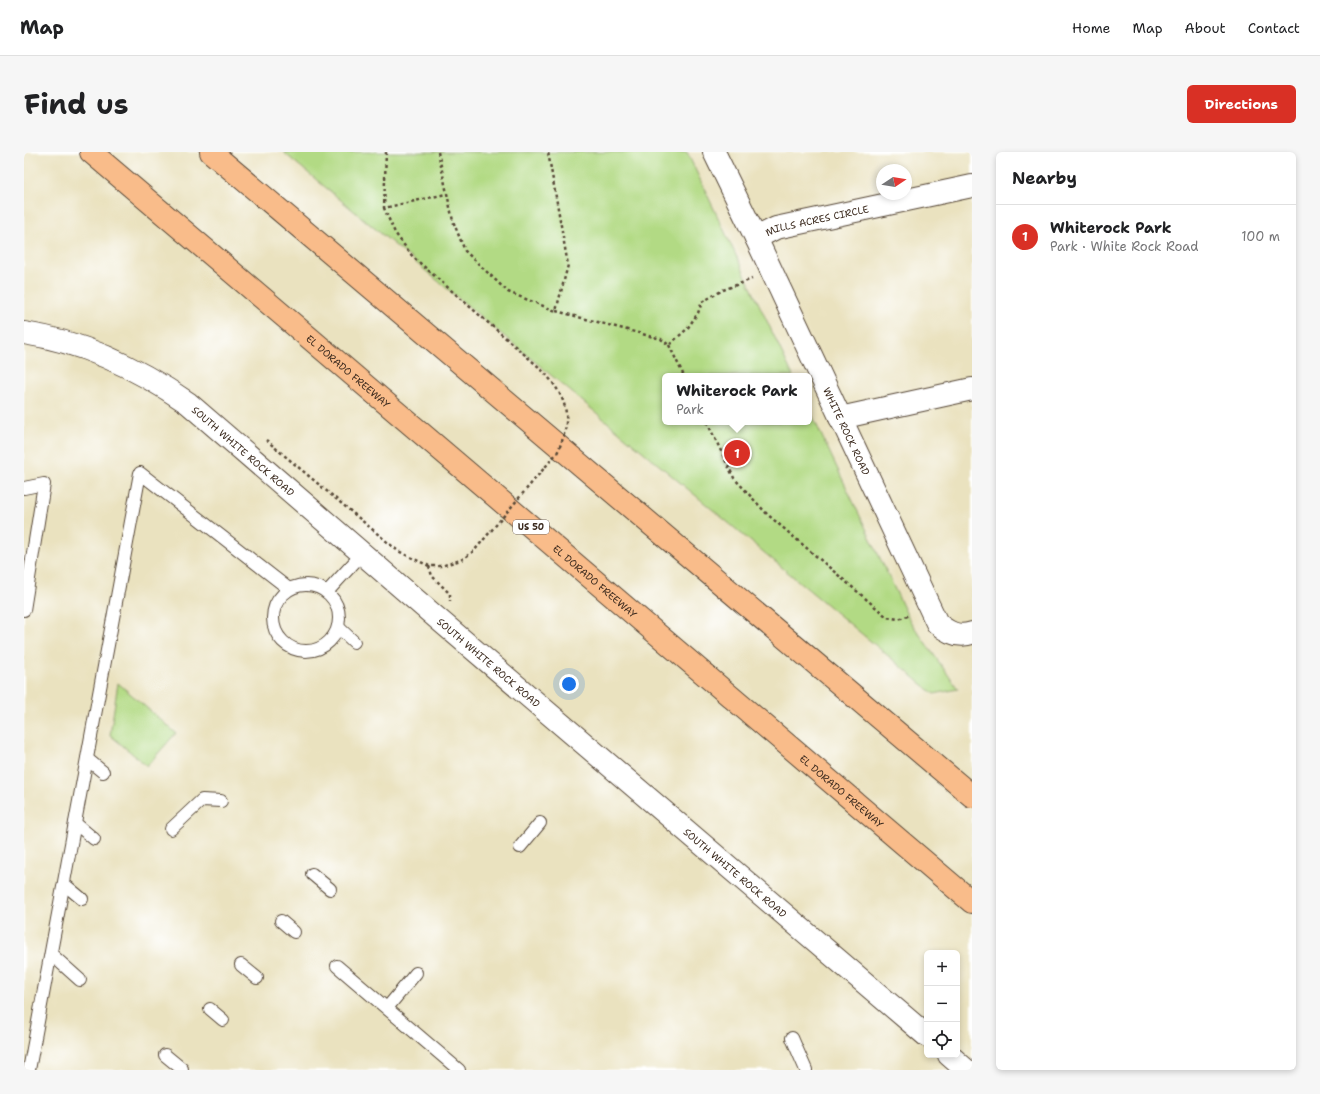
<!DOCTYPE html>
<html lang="en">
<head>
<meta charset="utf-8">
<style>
  body { margin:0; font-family:"Shantell Sans",sans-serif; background:#f6f6f6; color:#202124 }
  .controls { position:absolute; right:12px; bottom:12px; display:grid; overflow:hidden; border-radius:6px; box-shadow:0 2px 6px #0003 }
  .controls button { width:36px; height:36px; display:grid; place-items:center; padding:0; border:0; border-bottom:1px solid #e0e0e0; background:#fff; color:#202124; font:20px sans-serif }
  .compass { position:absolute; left:852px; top:12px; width:36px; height:36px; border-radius:50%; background:#fff; box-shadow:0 2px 6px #0003; rotate:78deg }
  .you { position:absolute; left:545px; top:532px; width:14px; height:14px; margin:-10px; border:3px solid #fff; border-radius:50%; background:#1a73e8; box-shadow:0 0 0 6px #1a73e833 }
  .badge { display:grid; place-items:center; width:26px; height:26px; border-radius:50%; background:#d93025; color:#fff; font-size:13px; font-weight:700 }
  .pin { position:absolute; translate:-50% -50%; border:2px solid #fff; box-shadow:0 1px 4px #0006 }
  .popup { position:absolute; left:638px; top:221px; width:150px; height:52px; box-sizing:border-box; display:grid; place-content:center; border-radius:6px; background:#fff; filter:drop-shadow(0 1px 3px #0005); font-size:13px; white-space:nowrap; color:#757577 }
  .popup b { font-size:15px; color:#202124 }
  .popup::after { content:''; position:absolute; left:50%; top:100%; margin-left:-8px; border:8px solid transparent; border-top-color:#fff }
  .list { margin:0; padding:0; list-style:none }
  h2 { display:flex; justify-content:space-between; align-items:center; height:52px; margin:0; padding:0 16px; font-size:17px }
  h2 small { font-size:13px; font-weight:400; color:#757577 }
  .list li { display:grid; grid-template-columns:26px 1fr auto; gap:12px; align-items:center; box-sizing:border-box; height:64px; padding:0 16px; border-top:1px solid #e0e0e0 }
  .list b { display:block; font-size:15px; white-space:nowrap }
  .list p { margin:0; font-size:13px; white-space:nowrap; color:#757577 }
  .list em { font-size:13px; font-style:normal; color:#757577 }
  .icon { flex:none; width:22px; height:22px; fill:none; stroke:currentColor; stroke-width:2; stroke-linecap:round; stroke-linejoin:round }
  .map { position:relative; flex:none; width:948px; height:918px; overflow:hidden; border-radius:6px }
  header { display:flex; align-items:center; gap:24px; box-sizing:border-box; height:56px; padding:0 20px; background:#fff; border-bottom:1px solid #e0e0e0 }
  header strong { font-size:19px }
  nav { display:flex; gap:22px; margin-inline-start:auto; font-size:14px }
  .intro { display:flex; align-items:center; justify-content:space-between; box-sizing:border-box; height:96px; padding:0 24px }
  h1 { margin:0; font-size:28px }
  .button { padding:10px 18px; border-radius:6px; background:#d93025; color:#fff; font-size:14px; font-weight:700 }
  main { display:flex; gap:24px; padding:0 24px }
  aside { flex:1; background:#fff; border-radius:6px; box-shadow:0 2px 6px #0003 }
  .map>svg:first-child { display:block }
  .green { fill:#b2da84; stroke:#768251 }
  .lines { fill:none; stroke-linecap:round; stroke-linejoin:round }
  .service-casing { stroke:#554636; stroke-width:14 }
  .minor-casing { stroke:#554636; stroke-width:24 }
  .tertiary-casing { stroke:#554636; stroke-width:24 }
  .motorway-casing { stroke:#554636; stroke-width:24 }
  .path { stroke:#554636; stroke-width:2.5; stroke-dasharray:3 3; stroke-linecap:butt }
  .service { stroke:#fff; stroke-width:12 }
  .minor { stroke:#fff; stroke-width:22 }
  .tertiary { stroke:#fff; stroke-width:22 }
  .motorway { stroke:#f9bc8a; stroke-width:22 }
  .path-bridge { stroke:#554636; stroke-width:2.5; stroke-dasharray:3 3; stroke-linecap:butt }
  .labels { text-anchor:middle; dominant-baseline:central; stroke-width:3; stroke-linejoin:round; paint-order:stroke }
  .shield { fill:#fff; stroke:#766a62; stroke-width:1 }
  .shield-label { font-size:9px; font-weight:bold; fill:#3b2a1e }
  .street-label { font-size:10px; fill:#3b2a1e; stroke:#fff }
</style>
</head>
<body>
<header>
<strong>Map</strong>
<nav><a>Home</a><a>Map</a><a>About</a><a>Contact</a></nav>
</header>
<div class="intro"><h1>Find us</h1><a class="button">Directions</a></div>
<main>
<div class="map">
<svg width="948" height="918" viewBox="0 0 948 918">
  <rect width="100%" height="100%" fill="#fff"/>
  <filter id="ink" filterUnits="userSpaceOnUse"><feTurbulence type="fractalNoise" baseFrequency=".025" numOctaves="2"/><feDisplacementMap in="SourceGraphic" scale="8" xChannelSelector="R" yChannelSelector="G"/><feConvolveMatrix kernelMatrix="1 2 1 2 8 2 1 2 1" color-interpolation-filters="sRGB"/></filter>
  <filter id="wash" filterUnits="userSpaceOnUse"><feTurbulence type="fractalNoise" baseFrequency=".012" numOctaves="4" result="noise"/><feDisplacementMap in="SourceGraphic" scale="16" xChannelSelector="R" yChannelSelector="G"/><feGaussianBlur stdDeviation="0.9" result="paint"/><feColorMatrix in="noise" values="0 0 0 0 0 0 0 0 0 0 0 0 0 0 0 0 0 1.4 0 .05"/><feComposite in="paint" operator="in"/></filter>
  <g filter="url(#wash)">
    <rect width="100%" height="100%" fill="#eae2bf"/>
    <g class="green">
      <polygon points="259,0 663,0 769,224 641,224 641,270 785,270 785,257 886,469 934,537 910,542"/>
      <polygon points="94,531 152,581 123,614 86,583"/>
    </g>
  </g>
  <g filter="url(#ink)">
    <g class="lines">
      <defs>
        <g id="service">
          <polyline points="0,336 20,332 0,458"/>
          <circle cx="282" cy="466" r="33"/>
          <polyline points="303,440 338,402"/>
          <polyline points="314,475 330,490"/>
          <polyline points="63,607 79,620"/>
          <polyline points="51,671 70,687"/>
          <polyline points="147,677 178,648 197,649"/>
          <polyline points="496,695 516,671"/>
          <polyline points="288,722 306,737"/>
          <polyline points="40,732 58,747"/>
          <polyline points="257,769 270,780"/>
          <polyline points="27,802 56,828"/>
          <polyline points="217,813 233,826"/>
          <polyline points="313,814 435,918"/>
          <polyline points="363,856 392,821"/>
          <polyline points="186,857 199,868"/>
          <polyline points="768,886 782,918"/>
          <polyline points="141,903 158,917 157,918"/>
          <polyline points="5,918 116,321 265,437"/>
        </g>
        <g id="minor">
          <path id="s1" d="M732,86L752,76L948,34"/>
          <polyline points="816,266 948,237"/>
        </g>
        <g id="tertiary">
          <path id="s2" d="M690,0L732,86L913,471C923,480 934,486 948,481"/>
          <path id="s3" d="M0,181C60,190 115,217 164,251L414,467L903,884"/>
          <polyline points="925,903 942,918"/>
        </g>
        <g id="motorway">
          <path id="s4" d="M67,0L948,750"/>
          <polyline points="187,0 948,644"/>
        </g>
      </defs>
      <use href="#service" class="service-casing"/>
      <use href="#minor" class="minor-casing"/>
      <use href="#tertiary" class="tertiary-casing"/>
      <use href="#motorway" class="motorway-casing"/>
      <g class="path">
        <polyline points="362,0 360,56 422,42"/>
        <polyline points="414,0 429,69 441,99 484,140 532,159 544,113 524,0"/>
        <polyline points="532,159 637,187 645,193 663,177 674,161 678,150 699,138 728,127"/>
        <polyline points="645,193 660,224"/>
        <polyline points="683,270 710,326 743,362 863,465 874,467 887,463"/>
        <polyline points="405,414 408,424 426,442 426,449"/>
      </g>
      <use href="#service" class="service"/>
      <use href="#minor" class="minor"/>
      <use href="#tertiary" class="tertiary"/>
      <use href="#motorway" class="motorway"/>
      <path class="path-bridge" d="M242,288L374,399L405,414H417L437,408L450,399L533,301C550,265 543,244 516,216L389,105L371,81L360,56"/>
    </g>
  </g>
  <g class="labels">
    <rect class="shield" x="489" y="368" width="36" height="14" rx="3"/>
    <g class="shield-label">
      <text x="507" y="375">US 50</text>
    </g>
    <g class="street-label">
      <text stroke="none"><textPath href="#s1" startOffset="64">MILLS ACRES CIRCLE</textPath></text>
      <text stroke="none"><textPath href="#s4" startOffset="338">EL DORADO FREEWAY</textPath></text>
      <text stroke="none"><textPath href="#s2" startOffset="309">WHITE ROCK ROAD</textPath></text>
      <text stroke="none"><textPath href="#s3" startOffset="253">SOUTH WHITE ROCK ROAD</textPath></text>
      <text stroke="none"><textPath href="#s4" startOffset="662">EL DORADO FREEWAY</textPath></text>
      <text stroke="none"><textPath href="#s3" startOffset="577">SOUTH WHITE ROCK ROAD</textPath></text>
      <text stroke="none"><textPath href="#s4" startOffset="986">EL DORADO FREEWAY</textPath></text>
      <text stroke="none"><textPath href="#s3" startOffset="901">SOUTH WHITE ROCK ROAD</textPath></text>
    </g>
  </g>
</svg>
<div class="controls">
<button>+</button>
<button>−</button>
<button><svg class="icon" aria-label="locate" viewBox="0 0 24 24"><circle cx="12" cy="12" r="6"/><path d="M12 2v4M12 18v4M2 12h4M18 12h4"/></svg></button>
</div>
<svg class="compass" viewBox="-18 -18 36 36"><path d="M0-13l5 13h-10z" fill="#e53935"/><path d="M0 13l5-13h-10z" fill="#757577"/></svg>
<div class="you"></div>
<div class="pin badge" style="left:713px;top:301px">1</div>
<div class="popup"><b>Whiterock Park</b>Park</div>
</div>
<aside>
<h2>Nearby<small></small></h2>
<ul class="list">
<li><span class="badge">1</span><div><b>Whiterock Park</b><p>Park · White Rock Road</p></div><em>100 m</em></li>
</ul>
</aside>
</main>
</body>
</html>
